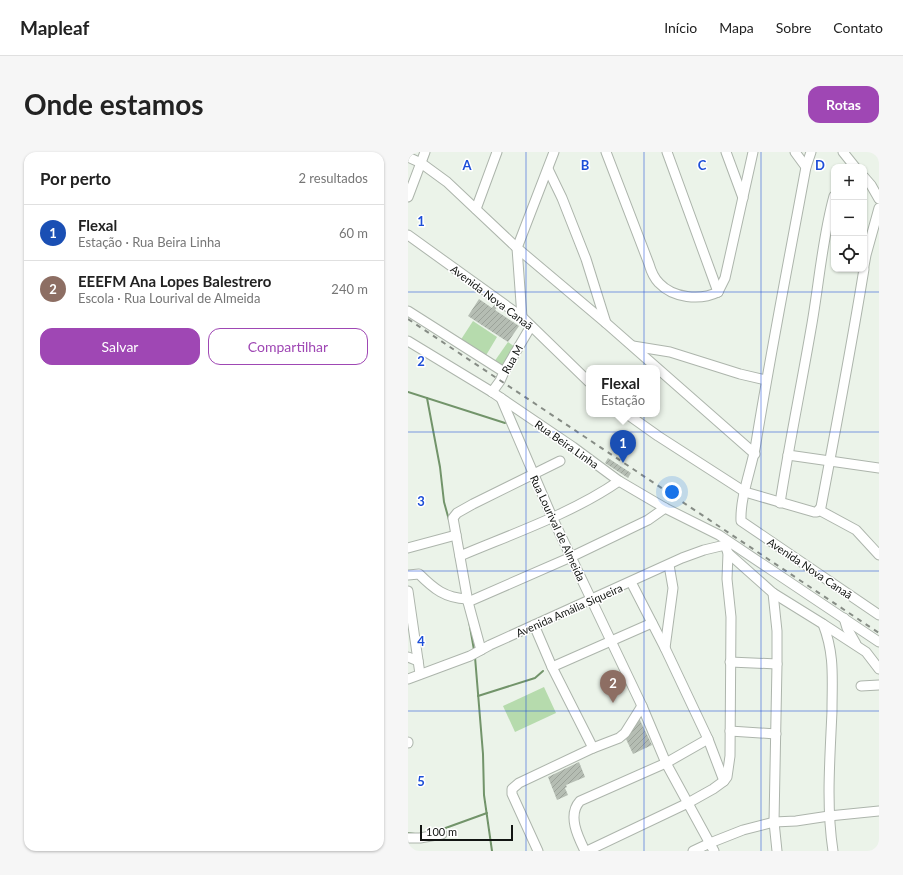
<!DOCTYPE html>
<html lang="pt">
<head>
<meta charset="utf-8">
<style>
  body { margin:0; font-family:Lato,sans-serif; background:#f6f6f6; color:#222 }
  .controls { position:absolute; right:12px; top:12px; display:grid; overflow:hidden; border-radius:8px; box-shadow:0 1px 3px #0004 }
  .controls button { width:36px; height:36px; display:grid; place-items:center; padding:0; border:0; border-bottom:1px solid #e0e0e0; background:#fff; color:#222; font:20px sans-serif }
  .scale { position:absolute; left:12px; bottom:10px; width:93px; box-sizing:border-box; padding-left:4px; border:2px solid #121512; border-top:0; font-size:11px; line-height:14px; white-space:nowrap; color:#121512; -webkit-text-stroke:3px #fff; paint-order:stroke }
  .you { position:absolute; left:264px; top:340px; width:14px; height:14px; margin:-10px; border:3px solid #fff; border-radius:50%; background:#1a73e8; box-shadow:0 0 0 6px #1a73e833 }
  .badge { display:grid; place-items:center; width:26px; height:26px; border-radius:50%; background:#9f47b4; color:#fff; font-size:13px; font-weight:700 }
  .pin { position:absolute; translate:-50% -33px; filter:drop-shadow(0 1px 2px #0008) }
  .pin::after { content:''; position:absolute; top:21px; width:14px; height:12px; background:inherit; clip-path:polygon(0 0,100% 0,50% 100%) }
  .popup { position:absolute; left:178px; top:213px; width:74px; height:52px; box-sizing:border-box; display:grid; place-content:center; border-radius:8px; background:#fff; filter:drop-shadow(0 1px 3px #0005); font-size:13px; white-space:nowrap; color:#767676 }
  .popup b { font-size:15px; color:#222 }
  .popup::after { content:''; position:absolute; left:50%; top:100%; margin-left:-8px; border:8px solid transparent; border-top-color:#fff }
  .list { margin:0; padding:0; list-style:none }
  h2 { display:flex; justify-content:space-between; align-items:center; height:52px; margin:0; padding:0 16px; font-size:17px }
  h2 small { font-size:13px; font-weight:400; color:#767676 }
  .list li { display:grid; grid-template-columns:26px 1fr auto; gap:12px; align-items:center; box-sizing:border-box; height:56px; padding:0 16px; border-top:1px solid #e0e0e0 }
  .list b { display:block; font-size:15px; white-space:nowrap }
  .list p { margin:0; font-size:13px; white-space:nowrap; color:#767676 }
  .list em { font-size:13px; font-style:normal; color:#767676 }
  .actions { display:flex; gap:8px; padding:12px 16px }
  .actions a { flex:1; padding:9px 0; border:1px solid #9f47b4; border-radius:12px; text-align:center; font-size:14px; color:#9f47b4 }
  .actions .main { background:#9f47b4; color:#fff }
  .icon { flex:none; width:22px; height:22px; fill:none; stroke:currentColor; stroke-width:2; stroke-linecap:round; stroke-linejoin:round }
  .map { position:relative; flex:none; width:471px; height:699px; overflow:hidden; border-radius:12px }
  header { display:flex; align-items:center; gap:24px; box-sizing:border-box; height:56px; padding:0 20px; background:#fff; border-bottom:1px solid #e0e0e0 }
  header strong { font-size:19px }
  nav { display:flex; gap:22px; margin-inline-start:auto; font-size:14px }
  .intro { display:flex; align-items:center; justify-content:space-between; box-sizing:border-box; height:96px; padding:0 24px }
  h1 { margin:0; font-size:28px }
  .button { padding:10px 18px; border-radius:12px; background:#9f47b4; color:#fff; font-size:14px; font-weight:700 }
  main { display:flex; gap:24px; padding:0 24px }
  aside { flex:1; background:#fff; border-radius:12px; box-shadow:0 1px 3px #0004 }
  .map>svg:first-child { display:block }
  .grass { fill:#b6dbad }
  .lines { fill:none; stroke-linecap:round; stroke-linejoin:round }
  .stream { stroke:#72946a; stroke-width:2 }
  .building { fill:url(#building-hatch) }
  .minor-casing { stroke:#adb5ac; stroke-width:11 }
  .minor { stroke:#fff; stroke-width:9 }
  .rail { stroke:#868c85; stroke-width:2; stroke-dasharray:5 5; stroke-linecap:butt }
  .grid { fill:none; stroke:#1d4ed8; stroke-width:1; stroke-opacity:0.55 }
  .labels { text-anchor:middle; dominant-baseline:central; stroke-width:3; stroke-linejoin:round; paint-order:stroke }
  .street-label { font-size:11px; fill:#121512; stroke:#fff }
  .grid-label { font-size:13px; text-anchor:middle; font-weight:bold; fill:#1d4ed8; stroke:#fff; stroke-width:3; stroke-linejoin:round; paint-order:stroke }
</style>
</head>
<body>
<header>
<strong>Mapleaf</strong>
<nav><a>Início</a><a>Mapa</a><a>Sobre</a><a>Contato</a></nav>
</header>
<div class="intro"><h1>Onde estamos</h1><a class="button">Rotas</a></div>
<main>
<aside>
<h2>Por perto<small>2 resultados</small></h2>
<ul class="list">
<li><span class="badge" style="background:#1a4fb4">1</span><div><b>Flexal</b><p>Estação · Rua Beira Linha</p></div><em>60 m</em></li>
<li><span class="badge" style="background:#8d6e63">2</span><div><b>EEEFM Ana Lopes Balestrero</b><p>Escola · Rua Lourival de Almeida</p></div><em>240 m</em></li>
</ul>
<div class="actions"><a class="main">Salvar</a><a>Compartilhar</a></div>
</aside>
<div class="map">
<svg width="471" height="699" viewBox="0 0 471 699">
  <defs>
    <pattern id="building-hatch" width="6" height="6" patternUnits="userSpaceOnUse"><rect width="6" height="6" fill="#b5bdb3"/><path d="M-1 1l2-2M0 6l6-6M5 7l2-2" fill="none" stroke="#9ba299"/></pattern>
  </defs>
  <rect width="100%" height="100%" fill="#ebf3e9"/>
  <g class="grass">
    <polygon points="65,169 89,185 77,205 52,189"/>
    <polygon points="100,190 107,195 93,215 86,210"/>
    <polygon points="136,535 148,561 107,580 95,554"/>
  </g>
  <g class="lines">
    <g class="stream">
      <polyline points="0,240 97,271"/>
      <polyline points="19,246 32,315 36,350 41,368"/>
      <polyline points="61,469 66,498"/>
      <polyline points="67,505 75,602 76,643 84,699"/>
      <polyline points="70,544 127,526 135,519"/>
      <polyline points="32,678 79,661"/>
      <polyline points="0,681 7,682"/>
    </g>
  </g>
  <g class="building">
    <polygon points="71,147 84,156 87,152 90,154 87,158 111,174 100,190 60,164"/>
    <polygon points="200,306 223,321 220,326 197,311"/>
    <polygon points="230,564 244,593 225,602 218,587"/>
    <polygon points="171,610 177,625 158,633 159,635 157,636 160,643 149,648 140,625"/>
  </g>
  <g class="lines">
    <defs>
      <g id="minor">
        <path d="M198,0L241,112C243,119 246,126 251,131C265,146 292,149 310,140"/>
        <polyline points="259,0 310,140"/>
        <polyline points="318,0 335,46"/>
        <polyline points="387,0 398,15"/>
        <path d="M403,0L398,15C381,107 363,199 348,291C344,316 332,344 333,369L471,463"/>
        <polyline points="435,0 447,15"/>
        <polyline points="0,5 13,11 39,30 109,96 198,171 347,302"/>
        <polyline points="140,17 154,46 178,107 198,171"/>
        <polyline points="456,25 463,33 471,47"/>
        <polyline points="0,45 17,0"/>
        <polyline points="68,57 89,0"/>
        <polyline points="0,83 114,165 181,230"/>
        <polyline points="456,114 458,103 471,56"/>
        <polyline points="310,140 317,126 345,0"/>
        <polyline points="0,159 96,220"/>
        <polyline points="114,165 109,96 146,0"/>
        <polyline points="0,189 84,240 165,295 211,329 257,356 311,383 471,490"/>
        <polyline points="225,194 262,200 332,222 358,228"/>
        <polyline points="84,240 92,229 96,220 123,174"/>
        <polyline points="93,246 144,365 234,554 258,611 306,699"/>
        <path d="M219,262L250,284L337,340L406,360H409L413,355C428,276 443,197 456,117"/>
        <polyline points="380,303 471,316"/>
        <path d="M372,351C381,293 393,235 403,177C411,133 414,87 426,44"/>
        <polyline points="411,358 448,378 471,403"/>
        <polyline points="0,396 48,383"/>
        <polyline points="320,401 365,441 415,472 458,500 471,517"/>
        <path d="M52,404C104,382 165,361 211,329"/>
        <path d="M0,423L11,422C26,437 37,446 59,447"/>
        <polyline points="223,430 257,496 300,587 316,629"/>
        <polyline points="0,439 12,522"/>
        <polyline points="365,441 369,479 369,512 366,670 369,699"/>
        <polyline points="60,450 163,405 240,368 257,356"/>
        <polyline points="436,466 439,476 448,492"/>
        <path d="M415,472C427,503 424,527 424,559C422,606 418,653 425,699"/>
        <polyline points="126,473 144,515 185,596"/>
        <polyline points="257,496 265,436 261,413"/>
        <polyline points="73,498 60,450 45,366 49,361 65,352 152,309"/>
        <polyline points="0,505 10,509"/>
        <polyline points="322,510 369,512"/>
        <polyline points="144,515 244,471"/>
        <polyline points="0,527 62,504 82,493 274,406 296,398 317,393 320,390"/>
        <polyline points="453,534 471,533"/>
        <polyline points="322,579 368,582"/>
        <polyline points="0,590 0,591"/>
        <polyline points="0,686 12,686 34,682"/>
        <polyline points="130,699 104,642 104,637 111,631 185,596 211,586 217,581 234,554"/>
        <path d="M177,699C170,685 159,663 172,649L258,611L300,587"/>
        <polyline points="179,699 280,651 305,637 316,629 319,625 322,604 323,465 319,427 320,401 317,393"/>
        <polyline points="285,699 302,691 335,678 366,670 388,669 421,664 471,659"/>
      </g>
    </defs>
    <use href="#minor" class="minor-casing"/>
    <use href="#minor" class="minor"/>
    <polyline class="rail" points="0,167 471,481"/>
  </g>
  <path class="grid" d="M118,0V699M236,0V699M353,0V699M0,140H471M0,280H471M0,419H471M0,559H471"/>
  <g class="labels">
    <g class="street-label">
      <text transform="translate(84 145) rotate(37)">Avenida Nova Canaã</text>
      <text transform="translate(104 207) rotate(-61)">Rua M</text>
      <text transform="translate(159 292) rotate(35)">Rua Beira Linha</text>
      <text transform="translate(150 376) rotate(65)">Rua Lourival de Almeida</text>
      <text transform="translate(402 416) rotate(34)">Avenida Nova Canaã</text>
      <text transform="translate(161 458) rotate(-24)">Avenida Amália Siqueira</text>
    </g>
  </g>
  <g class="grid-label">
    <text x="59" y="18">A</text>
    <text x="177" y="18">B</text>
    <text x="294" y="18">C</text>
    <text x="412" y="18">D</text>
    <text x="13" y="74">1</text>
    <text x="13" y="214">2</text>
    <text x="13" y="354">3</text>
    <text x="13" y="494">4</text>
    <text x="13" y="634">5</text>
  </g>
</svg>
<div class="controls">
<button>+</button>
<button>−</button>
<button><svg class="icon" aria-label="locate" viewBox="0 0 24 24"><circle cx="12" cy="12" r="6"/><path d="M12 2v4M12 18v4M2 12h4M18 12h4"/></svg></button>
</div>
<div class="scale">100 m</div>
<div class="you"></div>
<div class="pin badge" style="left:215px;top:311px;background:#1a4fb4">1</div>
<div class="popup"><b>Flexal</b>Estação</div>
<div class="pin badge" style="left:205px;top:551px;background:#8d6e63">2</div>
</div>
</main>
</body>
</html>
